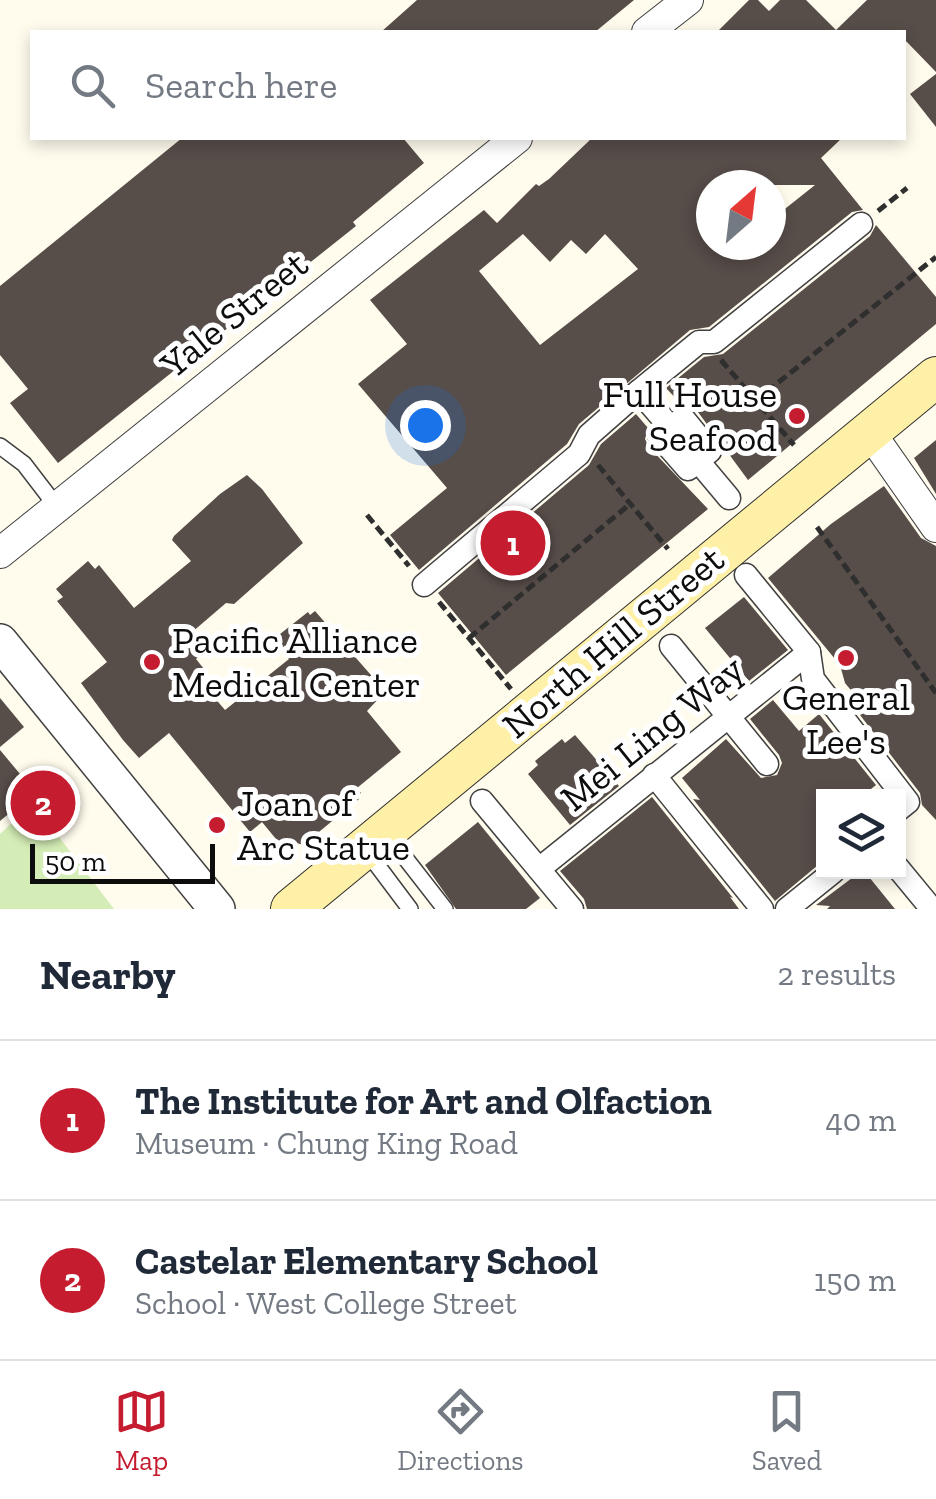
<!DOCTYPE html>
<html lang="en">
<head>
<meta charset="utf-8">
<style>
  body { margin:0; font-family:"Zilla Slab",serif; background:#f2f2f3; color:#1f2937 }
  .controls { position:absolute; right:30px; bottom:30px; display:grid; overflow:hidden; border-radius:0px; box-shadow:0 5px 15px #0003 }
  .controls button { width:90px; height:90px; display:grid; place-items:center; padding:0; border:0; border-bottom:2px solid #e0e1e3; background:#fff; color:#1f2937; font:50px sans-serif }
  .compass { position:absolute; left:696px; top:170px; width:90px; height:90px; border-radius:50%; background:#fff; box-shadow:0 5px 15px #0003; rotate:28deg }
  .scale { position:absolute; left:30px; bottom:25px; width:185px; box-sizing:border-box; padding-left:10px; border:5px solid #0d0d0d; border-top:0; font-size:28px; line-height:35px; white-space:nowrap; color:#0d0d0d; -webkit-text-stroke:8px #fff; paint-order:stroke }
  .you { position:absolute; left:425px; top:425px; width:35px; height:35px; margin:-25px; border:8px solid #fff; border-radius:50%; background:#1a73e8; box-shadow:0 0 0 15px #1a73e833 }
  .badge { display:grid; place-items:center; width:65px; height:65px; border-radius:50%; background:#c51d2f; color:#fff; font-size:32px; font-weight:700 }
  .pin { position:absolute; translate:-50% -50%; border:5px solid #fff; box-shadow:0 2px 10px #0006 }
  .list { margin:0; padding:0; list-style:none }
  h2 { display:flex; justify-content:space-between; align-items:center; height:130px; margin:0; padding:0 40px; font-size:42px }
  h2 small { font-size:32px; font-weight:400; color:#747a83 }
  .list li { display:grid; grid-template-columns:65px 1fr auto; gap:30px; align-items:center; box-sizing:border-box; height:160px; padding:0 40px; border-top:2px solid #e0e1e3 }
  .list b { display:block; font-size:38px; white-space:nowrap }
  .list p { margin:0; font-size:32px; white-space:nowrap; color:#747a83 }
  .list em { font-size:32px; font-style:normal; color:#747a83 }
  .icon { flex:none; width:55px; height:55px; fill:none; stroke:currentColor; stroke-width:2; stroke-linecap:round; stroke-linejoin:round }
  .map { position:relative; flex:none; width:936px; height:909px; overflow:hidden }
  .search { position:absolute; background:#fff; box-shadow:0 5px 15px #0003; left:30px; right:30px; top:30px; height:110px; display:flex; align-items:center; gap:25px; box-sizing:border-box; padding:0 35px; border-radius:0px; color:#747a83; font-size:38px }
  .sheet { height:450px; background:#fff }
  nav { display:flex; justify-content:space-around; align-items:center; box-sizing:border-box; height:140px; border-top:2px solid #e0e1e3; background:#fff; font-size:28px; color:#747a83 }
  nav a { display:grid; justify-items:center; gap:5px }
  nav .on { color:#c51d2f }
  .map>svg:first-child { display:block }
  .green { fill:#d4ecb5 }
  .building { fill:#574d49; fill-rule:evenodd }
  .lines { fill:none; stroke-linecap:round; stroke-linejoin:round }
  .service-casing { stroke:#404040; stroke-width:18 }
  .pedestrian-casing { stroke:#404040; stroke-width:25 }
  .minor-casing { stroke:#404040; stroke-width:32 }
  .tertiary-casing { stroke:#404040; stroke-width:38 }
  .secondary-casing { stroke:#2f2f2f; stroke-width:42 }
  .path { stroke:#2f2f2f; stroke-width:5; stroke-dasharray:10 5; stroke-linecap:butt }
  .service { stroke:#fff; stroke-width:15 }
  .pedestrian { stroke:#fff; stroke-width:22 }
  .minor { stroke:#fff; stroke-width:30 }
  .tertiary { stroke:#fff; stroke-width:35 }
  .secondary { stroke:#fff0a8; stroke-width:40 }
  .poi-dot { fill:#c51d2f; stroke:#fff; stroke-width:4 }
  .labels { text-anchor:middle; dominant-baseline:central; stroke-width:10; stroke-linejoin:round; paint-order:stroke }
  .street-label { font-size:38px; fill:#0d0d0d; stroke:#fff }
  .poi-label { font-size:38px; fill:#0d0d0d; stroke:#fff; text-anchor:start }
</style>
</head>
<body>
<div class="map">
<svg width="936" height="909" viewBox="0 0 936 909">
  <rect width="100%" height="100%" fill="#fffbed"/>
  <polygon class="green" points="33,803 114,909 0,909 0,834"/>
  <g class="building">
    <polygon points="417,0 634,0 595,32 381,32"/>
    <polygon points="749,0 758,0 769,11 780,0 806,0 836,30 867,0 936,0 936,72 904,39 904,32 717,32"/>
    <polygon points="936,74 936,127 910,94"/>
    <polygon points="182,138 403,138 424,163 353,222 356,226 58,463 10,403 28,389 0,355 0,286"/>
    <path d="M592,138H842L821,158L863,210L852,212L709,327L690,330L579,424L567,444L419,570L390,535L447,488L358,384L407,344L370,300L484,210L497,223L536,184L539,186L549,179ZM711,185H815L771,220V245H711ZM523,234L550,262L571,240L586,254L605,234L638,269L540,345L479,271Z"/>
    <polygon points="876,225 936,297 936,324 748,480 695,408 680,403 666,388 704,357 723,354 870,236"/>
    <polygon points="636,414 648,428 645,439 649,447 708,509 506,675 438,593 589,465 601,444"/>
    <polygon points="936,440 936,494 914,458"/>
    <polygon points="247,475 262,489 303,543 234,604 226,603 184,639 199,656 196,659 204,669 196,676 225,710 289,659 275,638 308,612 310,615 315,611 377,682 375,684 383,694 367,711 401,752 357,788 361,793 357,796 359,799 303,845 294,842 285,850 262,822 250,832 169,733 139,758 123,740 81,683 107,662 57,601 63,597 56,589 88,561 95,569 99,565 134,608 191,561 172,540 174,536 220,494"/>
    <polygon points="884,486 921,538 936,546 936,820 922,805 920,793 860,715 867,710 845,683 840,665 768,578 831,524"/>
    <polygon points="744,597 788,650 749,681 705,628"/>
    <polygon points="0,698 24,727 0,747"/>
    <polygon points="773,700 799,731 819,714 876,785 862,796 824,796 824,860 775,901 693,799 700,800 682,778 726,739 761,778 777,775 782,763 779,755 750,719"/>
    <polygon points="575,735 619,786 570,825 528,774 538,765 535,761 562,739 565,743"/>
    <polygon points="0,750 35,792 0,821"/>
    <polygon points="652,797 733,898 730,897 739,909 587,909 584,899 560,871"/>
    <polygon points="478,822 540,898 526,909 456,909 425,865"/>
    <polygon points="860,872 865,872 895,909 827,909 830,906 816,905"/>
  </g>
  <g class="lines">
    <defs>
      <g id="service">
        <polyline points="0,446 24,464 57,507"/>
        <polyline points="385,832 445,909"/>
        <polyline points="365,849 410,909"/>
      </g>
      <g id="pedestrian">
        <polyline points="639,391 671,428"/>
        <polygon points="683,418 710,451 688,469 660,437"/>
        <polyline points="698,461 729,498"/>
        <polyline points="746,575 809,652 813,679 908,802 898,810"/>
        <polyline points="424,585 579,454 589,435 639,391 699,342 714,342 861,224"/>
        <polyline points="671,646 767,764"/>
        <polyline points="654,775 762,909"/>
        <polyline points="482,801 572,909"/>
        <polyline points="898,868 931,908"/>
        <polyline points="539,869 809,652"/>
        <polyline points="787,909 833,872"/>
      </g>
      <g id="minor">
        <polyline points="647,32 688,0"/>
        <polyline points="869,431 936,527"/>
        <polyline points="0,553 517,138"/>
      </g>
      <polyline id="tertiary" points="0,642 217,909"/>
      <polyline id="secondary" points="291,909 936,377"/>
    </defs>
    <use href="#service" class="service-casing"/>
    <use href="#pedestrian" class="pedestrian-casing"/>
    <use href="#minor" class="minor-casing"/>
    <use href="#tertiary" class="tertiary-casing"/>
    <use href="#secondary" class="secondary-casing"/>
    <g class="path">
      <polyline points="878,211 907,188"/>
      <polyline points="721,360 794,445"/>
      <polyline points="755,401 936,257"/>
      <polyline points="598,465 668,549"/>
      <polyline points="367,515 409,566"/>
      <polyline points="817,527 936,693"/>
      <polyline points="439,602 511,689"/>
      <polyline points="469,638 630,504"/>
    </g>
    <use href="#service" class="service"/>
    <use href="#pedestrian" class="pedestrian"/>
    <use href="#minor" class="minor"/>
    <use href="#tertiary" class="tertiary"/>
    <use href="#secondary" class="secondary"/>
  </g>
  <g class="poi-dot">
    <circle cx="797" cy="416" r="10"/>
    <circle cx="846" cy="658" r="10"/>
    <circle cx="152" cy="662" r="10"/>
    <circle cx="217" cy="825" r="10"/>
  </g>
  <g class="labels">
    <g class="street-label">
      <text transform="translate(234 314) rotate(-39)">Yale Street</text>
      <text transform="translate(613 642) rotate(-40)">North Hill Street</text>
      <text transform="translate(652 733) rotate(-39)">Mei Ling Way</text>
    </g>
    <g class="poi-label">
      <text x="777" y="394" text-anchor="end">Full House<tspan x="777" dy="44">Seafood</tspan></text>
      <text x="172" y="640">Pacific Alliance<tspan x="172" dy="44">Medical Center</tspan></text>
      <text x="846" y="697" text-anchor="middle">General<tspan x="846" dy="44">Lee's</tspan></text>
      <text x="237" y="803">Joan of<tspan x="237" dy="44">Arc Statue</tspan></text>
    </g>
  </g>
</svg>
<div class="controls">
<button><svg class="icon" aria-label="layers" viewBox="0 0 24 24"><path d="M12 4l9 5-9 5-9-5zM3 14l9 5 9-5"/></svg></button>
</div>
<svg class="compass" viewBox="-18 -18 36 36"><path d="M0-13l5 13h-10z" fill="#e53935"/><path d="M0 13l5-13h-10z" fill="#747a83"/></svg>
<div class="scale">50 m</div>
<div class="you"></div>
<div class="pin badge" style="left:513px;top:543px">1</div>
<div class="pin badge" style="left:43px;top:803px">2</div>
<div class="search"><svg class="icon" aria-label="search" viewBox="0 0 24 24"><circle cx="10" cy="10" r="6"/><path d="M15 15l6 6"/></svg>Search here</div>
</div>
<section class="sheet">
<h2>Nearby<small>2 results</small></h2>
<ul class="list">
<li><span class="badge">1</span><div><b>The Institute for Art and Olfaction</b><p>Museum · Chung King Road</p></div><em>40 m</em></li>
<li><span class="badge">2</span><div><b>Castelar Elementary School</b><p>School · West College Street</p></div><em>150 m</em></li>
</ul>
</section>
<nav>
<a class="on"><svg class="icon" aria-label="map" viewBox="0 0 24 24"><path d="M3 6l6-2 6 2 6-2v14l-6 2-6-2-6 2zM9 4v14M15 6v14"/></svg>Map</a>
<a><svg class="icon" aria-label="directions" viewBox="0 0 24 24"><path d="M12 3l9 9-9 9-9-9zM9 14v-3h6M13 9l2 2-2 2"/></svg>Directions</a>
<a><svg class="icon" aria-label="saved" viewBox="0 0 24 24"><path d="M7 4h10v16l-5-4-5 4z"/></svg>Saved</a>
</nav>
</body>
</html>
